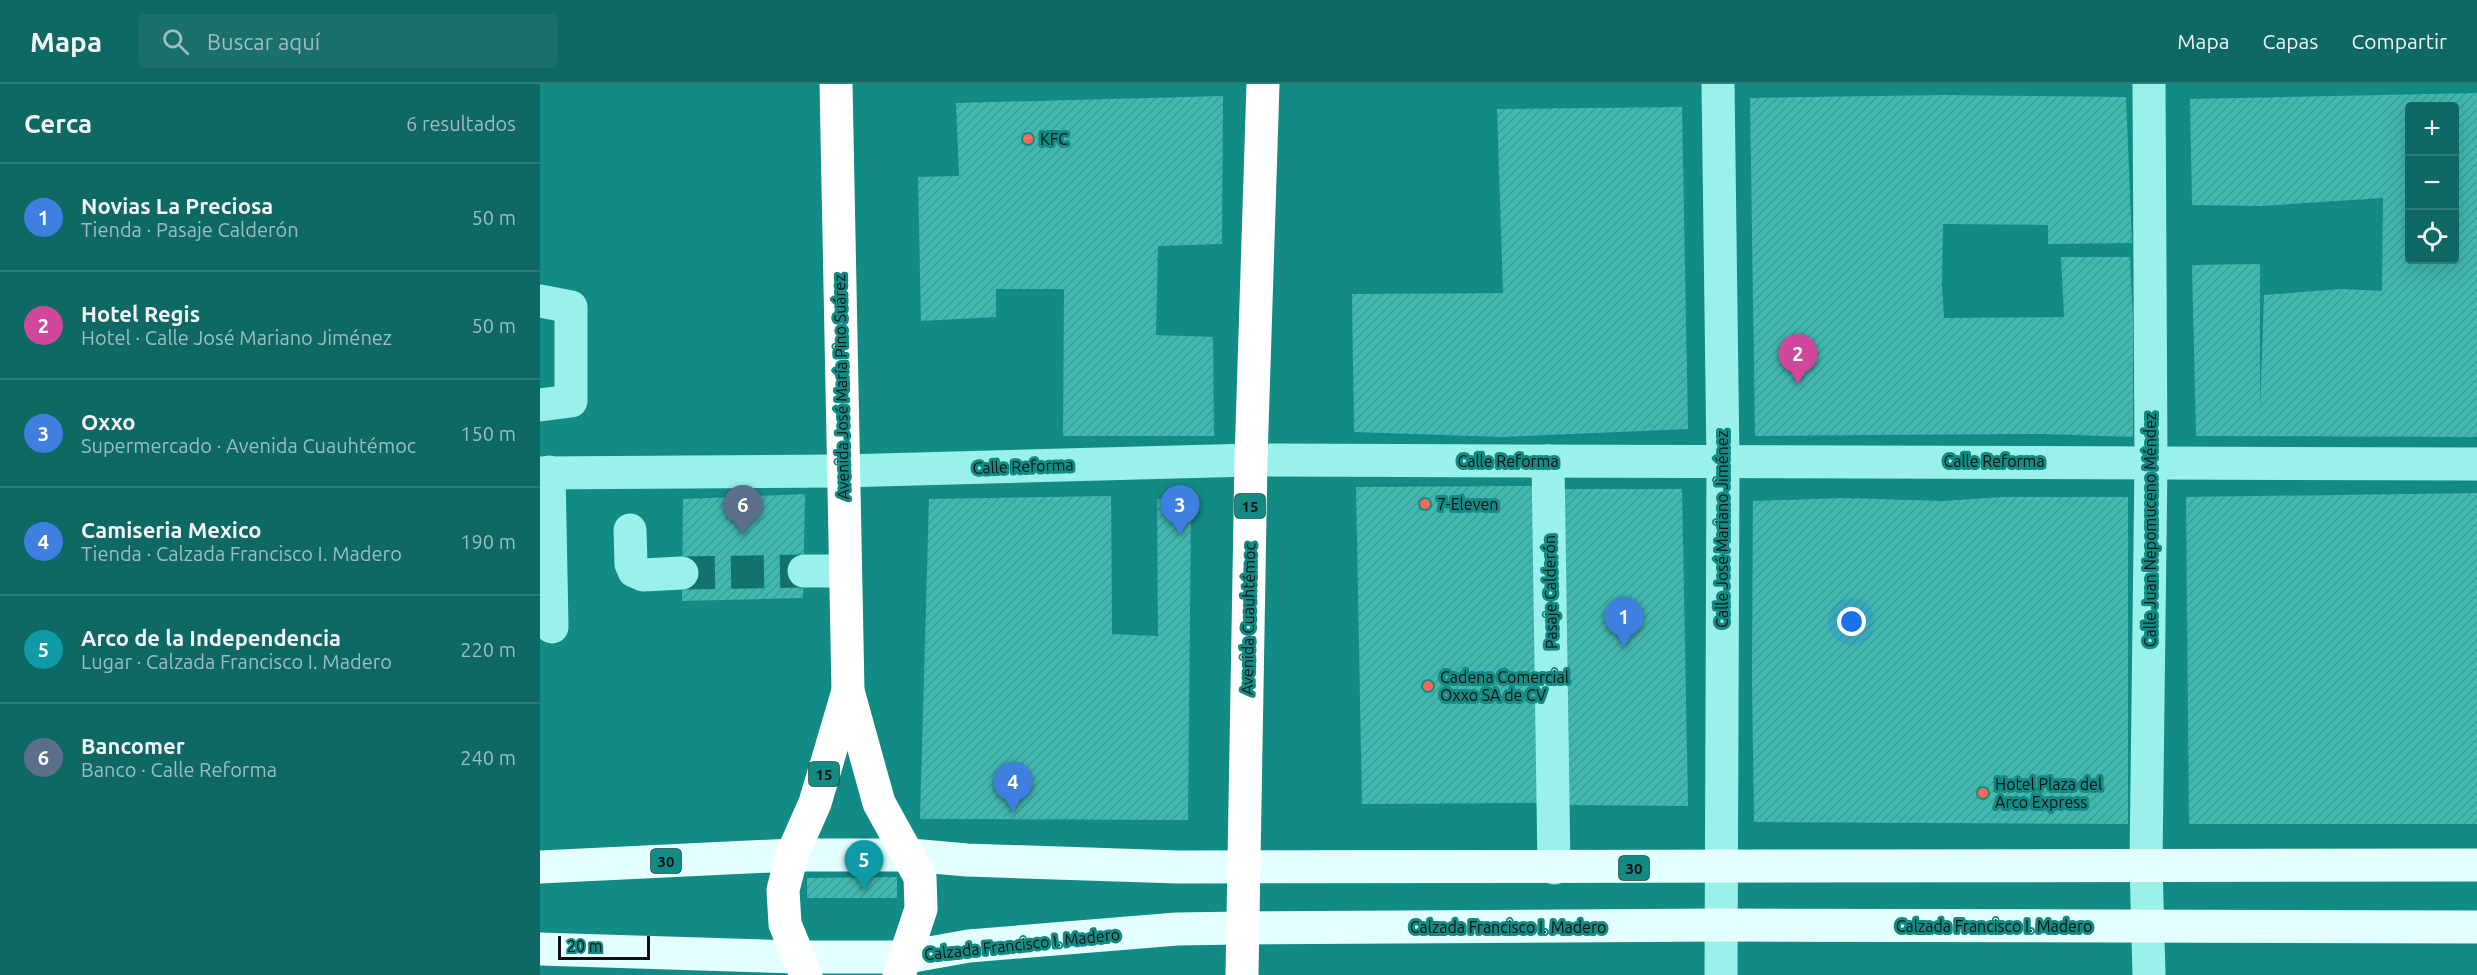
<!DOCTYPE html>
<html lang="es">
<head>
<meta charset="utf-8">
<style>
  body { margin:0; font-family:Ubuntu,sans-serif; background:#1c706c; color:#f1f3f6 }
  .controls { position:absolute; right:18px; top:18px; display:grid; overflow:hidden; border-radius:6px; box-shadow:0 6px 24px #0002 }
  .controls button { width:54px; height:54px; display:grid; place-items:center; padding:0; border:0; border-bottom:2px solid #2e7b78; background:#0e6863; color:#f1f3f6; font:30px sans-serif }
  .scale { position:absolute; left:18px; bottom:15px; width:92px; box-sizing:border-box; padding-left:6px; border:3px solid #111; border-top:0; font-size:16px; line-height:21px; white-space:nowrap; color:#111; -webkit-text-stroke:4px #128b84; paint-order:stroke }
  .you { position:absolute; left:1312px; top:538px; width:21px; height:21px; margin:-15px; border:4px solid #fff; border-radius:50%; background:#1a73e8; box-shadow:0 0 0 9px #1a73e833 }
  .badge { display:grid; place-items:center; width:39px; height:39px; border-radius:50%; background:#d6ab8b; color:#fff; font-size:20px; font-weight:700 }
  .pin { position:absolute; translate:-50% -50px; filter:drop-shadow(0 2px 3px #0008) }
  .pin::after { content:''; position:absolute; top:32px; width:21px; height:18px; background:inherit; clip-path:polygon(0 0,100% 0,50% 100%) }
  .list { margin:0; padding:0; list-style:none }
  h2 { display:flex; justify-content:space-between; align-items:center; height:78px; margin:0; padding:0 24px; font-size:26px }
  h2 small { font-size:20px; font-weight:400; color:#9bbebe }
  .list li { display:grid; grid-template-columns:39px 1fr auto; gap:18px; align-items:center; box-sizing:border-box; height:108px; padding:0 24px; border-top:2px solid #2e7b78 }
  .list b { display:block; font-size:22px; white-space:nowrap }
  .list p { margin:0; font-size:20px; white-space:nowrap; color:#9bbebe }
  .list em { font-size:20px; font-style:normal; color:#9bbebe }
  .icon { flex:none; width:33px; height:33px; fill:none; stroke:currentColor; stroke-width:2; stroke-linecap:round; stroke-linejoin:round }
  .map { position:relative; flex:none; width:1937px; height:891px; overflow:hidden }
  header { display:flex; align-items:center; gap:36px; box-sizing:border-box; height:84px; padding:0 30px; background:#0e6863; border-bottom:2px solid #2e7b78 }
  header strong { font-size:28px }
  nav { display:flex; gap:33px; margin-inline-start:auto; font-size:21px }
  .search { width:420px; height:54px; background:#1c706c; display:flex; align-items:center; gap:15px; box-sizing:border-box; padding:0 21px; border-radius:6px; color:#9bbebe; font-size:22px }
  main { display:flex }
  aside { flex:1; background:#0e6863 }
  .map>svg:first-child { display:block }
  .building { fill:url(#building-hatch); fill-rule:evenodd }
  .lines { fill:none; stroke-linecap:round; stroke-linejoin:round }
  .minor-tunnel { stroke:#12736d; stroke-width:33; stroke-dasharray:33 16; stroke-linecap:butt }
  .minor { stroke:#99f1ea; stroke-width:33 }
  .major { stroke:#e3ffff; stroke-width:33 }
  .highway { stroke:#fff; stroke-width:33 }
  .poi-dot { fill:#ff6759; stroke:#128b84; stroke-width:2 }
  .labels { text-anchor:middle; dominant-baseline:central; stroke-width:6; stroke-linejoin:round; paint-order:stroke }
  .shield { fill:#128b84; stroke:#113634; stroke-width:1.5 }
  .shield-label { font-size:15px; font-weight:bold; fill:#111 }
  .poi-label { font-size:16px; fill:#111; stroke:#128b84; text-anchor:start }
  .street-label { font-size:16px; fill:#111; stroke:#128b84 }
</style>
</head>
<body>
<header>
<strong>Mapa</strong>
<div class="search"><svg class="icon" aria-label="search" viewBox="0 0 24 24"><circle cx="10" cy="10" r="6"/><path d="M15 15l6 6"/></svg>Buscar aquí</div>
<nav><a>Mapa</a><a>Capas</a><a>Compartir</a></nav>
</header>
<main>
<aside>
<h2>Cerca<small>6 resultados</small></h2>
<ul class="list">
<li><span class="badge" style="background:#3f7fe0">1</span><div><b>Novias La Preciosa</b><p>Tienda · Pasaje Calderón</p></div><em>50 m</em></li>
<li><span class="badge" style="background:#d1479c">2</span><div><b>Hotel Regis</b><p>Hotel · Calle José Mariano Jiménez</p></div><em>50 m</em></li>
<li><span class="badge" style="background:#3f7fe0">3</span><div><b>Oxxo</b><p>Supermercado · Avenida Cuauhtémoc</p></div><em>150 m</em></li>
<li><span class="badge" style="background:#3f7fe0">4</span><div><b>Camiseria Mexico</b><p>Tienda · Calzada Francisco I. Madero</p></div><em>190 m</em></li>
<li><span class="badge" style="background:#0f9aa8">5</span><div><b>Arco de la Independencia</b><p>Lugar · Calzada Francisco I. Madero</p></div><em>220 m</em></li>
<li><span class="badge" style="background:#5c6f8a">6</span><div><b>Bancomer</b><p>Banco · Calle Reforma</p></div><em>240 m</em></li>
</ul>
</aside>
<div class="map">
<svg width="1937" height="891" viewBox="0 0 1937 891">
  <defs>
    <pattern id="building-hatch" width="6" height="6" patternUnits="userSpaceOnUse" patternTransform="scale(1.5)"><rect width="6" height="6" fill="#43b8b0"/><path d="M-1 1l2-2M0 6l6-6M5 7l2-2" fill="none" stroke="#3a9d96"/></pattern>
  </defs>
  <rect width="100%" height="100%" fill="#128b84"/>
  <g class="building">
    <path d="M1937,9V353L1656,352L1652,181L1720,180V327L1724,211L1802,205L1842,207L1843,114L1721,122L1652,121L1650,15ZM1869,22H1914V176H1869Z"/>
    <polygon points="1404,11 1586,13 1592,159 1508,160 1508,141 1403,140 1402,202 1404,234 1524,233 1521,173 1590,173 1593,236 1593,353 1503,350 1215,352 1210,14"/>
    <polygon points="683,12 682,160 618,162 616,251 673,253 674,352 523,352 524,205 456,205 456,233 381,237 378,93 419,92 416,19"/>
    <polygon points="1142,23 1148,345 962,353 814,348 812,210 963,209 957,25"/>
    <polygon points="995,402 999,719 822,720 816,403"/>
    <polygon points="1021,405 1142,405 1148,722 1027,721"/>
    <polygon points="1937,409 1937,740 1649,740 1646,413"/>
    <polygon points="265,410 263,514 142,517 143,415"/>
    <polygon points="571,412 572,550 618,552 617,415 646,414 651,426 648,736 380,735 389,415"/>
    <polygon points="1461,413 1588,413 1588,740 1214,738 1212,594 1213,417 1303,414 1404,417"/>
    <polygon points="357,793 357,814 267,814 267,794"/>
  </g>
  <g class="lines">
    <polyline class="minor-tunnel" points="142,489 264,487"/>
    <g class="minor">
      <polyline points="1178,0 1183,377 1181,891"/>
      <polyline points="0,217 31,223 31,317 0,321"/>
      <polyline points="1008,377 1014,784"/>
      <polyline points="9,388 12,543"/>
      <polyline points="0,389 302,387 711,376 1937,380"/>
      <polyline points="90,446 91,480 94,487 103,491 142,489"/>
      <polyline points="264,487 304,487"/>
      <polyline points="1609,891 1606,780 1611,377 1609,0"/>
    </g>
    <g class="major">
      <polyline points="0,783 252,771 370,771 427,776 638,783 1937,781"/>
      <polyline points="0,865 258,873 367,873 429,862 637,845 703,844 1181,841 1937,843"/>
    </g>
    <g class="highway">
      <polyline points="296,0 308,607 339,719 380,793 381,825 359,891"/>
      <polyline points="266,891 245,840 243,806 252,771 275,719 308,607"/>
      <polyline points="702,891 711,376 723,0"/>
    </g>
  </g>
  <g class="poi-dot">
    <circle cx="488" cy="55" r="6"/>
    <circle cx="885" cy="420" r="6"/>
    <circle cx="888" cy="602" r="6"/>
    <circle cx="1443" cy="709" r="6"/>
  </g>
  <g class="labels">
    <g class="shield">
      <rect x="695" y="410" width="30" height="24" rx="4.5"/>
      <rect x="269" y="678" width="30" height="24" rx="4.5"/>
      <rect x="111" y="765" width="30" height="24" rx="4.5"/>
      <rect x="1079" y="772" width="30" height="24" rx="4.5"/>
    </g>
    <g class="shield-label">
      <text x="710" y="422">15</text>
      <text x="284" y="690">15</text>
      <text x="126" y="777">30</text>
      <text x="1094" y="784">30</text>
    </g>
    <g class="poi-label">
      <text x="500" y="55">KFC</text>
      <text x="897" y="420">7-Eleven</text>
      <text x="900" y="593">Cadena Comercial<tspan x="900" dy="18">Oxxo SA de CV</tspan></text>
      <text x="1455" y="700">Hotel Plaza del<tspan x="1455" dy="18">Arco Express</tspan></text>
    </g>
    <g class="street-label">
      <text transform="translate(301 303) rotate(-91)">Avenida José María Pino Suárez</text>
      <text x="968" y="377">Calle Reforma</text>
      <text x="1454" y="377">Calle Reforma</text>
      <text transform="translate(483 382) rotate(-2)">Calle Reforma</text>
      <text transform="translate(1182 445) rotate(-90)">Calle José Mariano Jiménez</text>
      <text transform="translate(1610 446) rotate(-90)">Calle Juan Nepomuceno Méndez</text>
      <text transform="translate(1010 508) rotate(-91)">Pasaje Calderón</text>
      <text transform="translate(708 535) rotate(-89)">Avenida Cuauhtémoc</text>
      <text x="1454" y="842">Calzada Francisco I. Madero</text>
      <text x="968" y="843">Calzada Francisco I. Madero</text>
      <text transform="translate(482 860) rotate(-6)">Calzada Francisco I. Madero</text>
    </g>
  </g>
</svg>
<div class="controls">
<button>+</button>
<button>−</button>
<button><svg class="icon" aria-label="locate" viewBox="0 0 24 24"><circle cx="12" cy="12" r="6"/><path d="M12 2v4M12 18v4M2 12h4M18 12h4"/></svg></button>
</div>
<div class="scale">20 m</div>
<div class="you"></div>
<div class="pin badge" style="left:1084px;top:563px;background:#3f7fe0">1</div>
<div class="pin badge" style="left:1258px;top:300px;background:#d1479c">2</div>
<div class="pin badge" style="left:640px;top:451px;background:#3f7fe0">3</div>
<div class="pin badge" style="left:473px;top:728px;background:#3f7fe0">4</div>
<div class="pin badge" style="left:324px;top:806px;background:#0f9aa8">5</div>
<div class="pin badge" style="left:203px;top:451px;background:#5c6f8a">6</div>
</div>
</main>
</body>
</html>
